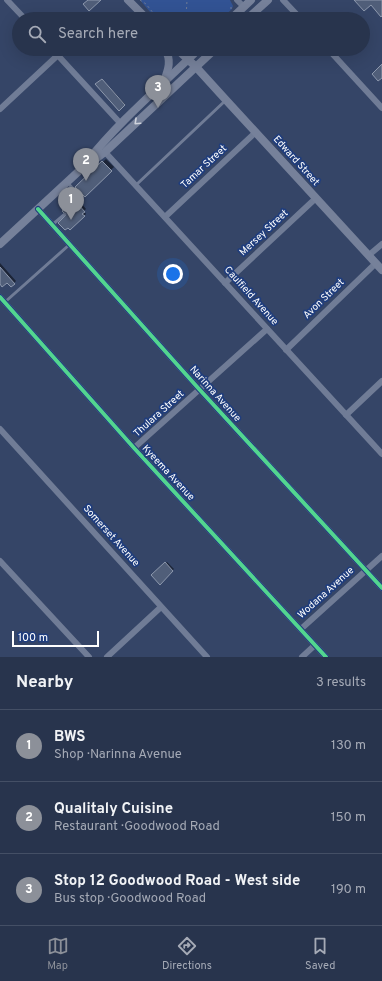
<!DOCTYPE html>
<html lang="en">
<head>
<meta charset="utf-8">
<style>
  body { margin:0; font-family:Overpass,sans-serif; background:#303c54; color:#f1f3f6 }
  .scale { position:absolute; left:12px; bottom:10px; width:87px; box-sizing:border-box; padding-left:4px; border:2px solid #fff; border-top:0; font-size:11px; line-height:14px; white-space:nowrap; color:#fff; -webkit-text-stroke:3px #1f3d7d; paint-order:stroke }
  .you { position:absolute; left:173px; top:274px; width:14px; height:14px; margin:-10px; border:3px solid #fff; border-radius:50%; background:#1a73e8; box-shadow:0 0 0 6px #1a73e833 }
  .badge { display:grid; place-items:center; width:26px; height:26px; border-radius:50%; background:#8c9099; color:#fff; font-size:13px; font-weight:700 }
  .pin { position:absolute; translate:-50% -33px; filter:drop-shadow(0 1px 2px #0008) }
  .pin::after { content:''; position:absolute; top:21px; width:14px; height:12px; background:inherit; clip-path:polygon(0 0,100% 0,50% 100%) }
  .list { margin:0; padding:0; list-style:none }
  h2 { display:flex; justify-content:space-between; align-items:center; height:52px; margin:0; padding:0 16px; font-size:17px }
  h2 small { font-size:13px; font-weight:400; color:#a5aab6 }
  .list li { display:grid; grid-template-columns:26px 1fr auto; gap:12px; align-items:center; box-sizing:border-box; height:72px; padding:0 16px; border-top:1px solid #444f65 }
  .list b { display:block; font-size:15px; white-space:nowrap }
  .list p { margin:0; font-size:13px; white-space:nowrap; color:#a5aab6 }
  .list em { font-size:13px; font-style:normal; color:#a5aab6 }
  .icon { flex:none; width:22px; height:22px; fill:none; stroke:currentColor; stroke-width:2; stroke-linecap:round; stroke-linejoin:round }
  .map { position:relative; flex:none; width:382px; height:657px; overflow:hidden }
  .search { position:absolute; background:#28344d; box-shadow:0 4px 16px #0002; left:12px; right:12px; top:12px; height:44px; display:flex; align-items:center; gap:10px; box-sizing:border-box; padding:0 14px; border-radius:22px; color:#a5aab6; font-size:15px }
  .sheet { height:268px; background:#28344d }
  nav { display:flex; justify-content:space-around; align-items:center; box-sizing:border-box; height:56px; border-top:1px solid #444f65; background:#28344d; font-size:11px; color:#a5aab6 }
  nav a { display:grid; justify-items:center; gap:2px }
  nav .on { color:#8c9099 }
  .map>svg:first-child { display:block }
  .green { fill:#325394 }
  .shadow { fill:#0007 }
  .building { fill:#505e79; stroke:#8d98ad }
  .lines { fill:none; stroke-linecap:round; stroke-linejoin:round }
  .path { stroke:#707c96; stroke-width:1; stroke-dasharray:2 3; stroke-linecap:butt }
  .lane { stroke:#707c96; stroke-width:3 }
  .street { stroke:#707c96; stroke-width:6 }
  .secondary { stroke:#76819a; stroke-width:8 }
  .cycleway-casing { stroke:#1f3d7d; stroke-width:6 }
  .cycleway { stroke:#53d58f; stroke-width:4 }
  .oneway { stroke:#cfd3dc }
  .labels { text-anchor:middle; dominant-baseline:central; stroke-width:3.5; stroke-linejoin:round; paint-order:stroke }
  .street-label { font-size:10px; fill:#fff; stroke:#1f3d7d }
</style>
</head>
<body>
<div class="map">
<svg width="382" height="657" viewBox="0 0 382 657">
  <rect width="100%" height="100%" fill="#354567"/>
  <polygon class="green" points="140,0 230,0 233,6 232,9 221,19 156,19"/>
  <g class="shadow">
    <polygon points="102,79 125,104 119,109 96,84"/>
    <polygon points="106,159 114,167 85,195 77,187"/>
    <polygon points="72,203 77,207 81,203 86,209 84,211 86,214 70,229 67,215 64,211"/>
    <polygon points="0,263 16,281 11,286 7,282 0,283"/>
    <polygon points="167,562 174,569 160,583 152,575"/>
  </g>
  <g class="building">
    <polygon points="88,0 101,0 89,11 83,4"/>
    <polygon points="354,0 382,0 382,16 381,17 371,5 364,11"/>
    <polygon points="382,64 382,78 378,81 372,74"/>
    <polygon points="102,79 125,105 119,111 95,84"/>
    <polygon points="102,161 112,171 85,197 75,187"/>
    <polygon points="70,204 74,208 78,204 85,212 82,214 85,216 70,230 68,228 65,230 58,223 66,215 62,211"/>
    <polygon points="0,267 15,284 11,287 7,283 2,287 0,284"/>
    <polygon points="165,562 173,571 160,585 151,575"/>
  </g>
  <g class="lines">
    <g class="path">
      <polyline points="140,0 146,4 158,19"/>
      <polyline points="231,9 231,4"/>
      <polyline points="186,19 187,0"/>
      <polyline points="220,19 226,14"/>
    </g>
    <g class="lane">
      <polyline points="67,182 75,191 77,198 72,207"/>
      <polyline points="136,185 226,100"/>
      <polyline points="52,225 65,214"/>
      <polyline points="5,302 69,245"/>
    </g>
    <g class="street">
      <polyline points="7,0 25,19"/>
      <polyline points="237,0 244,7"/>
      <polyline points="283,0 301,19"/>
      <polyline points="52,49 121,124"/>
      <polyline points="328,49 382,108"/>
      <polyline points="0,109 58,55"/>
      <polyline points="105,152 382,454"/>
      <polyline points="38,209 199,389 382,588"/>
      <polyline points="165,217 256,132"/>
      <polyline points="369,255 382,244"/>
      <polyline points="225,283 316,198"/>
      <polyline points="0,297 134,448 326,657"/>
      <polyline points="286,350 376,263"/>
      <polyline points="346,415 382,381"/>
      <polyline points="0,429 207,657"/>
      <polyline points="134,448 267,329"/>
      <polyline points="0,561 89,657"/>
      <polyline points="301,629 382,556"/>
      <polyline points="107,657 161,607"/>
      <polyline points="302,657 315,645"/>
    </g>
    <g class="secondary">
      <polyline points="128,0 147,19"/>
      <polyline points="231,19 251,0"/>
      <polyline points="247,19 268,0"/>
      <polyline points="177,49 196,67 226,100 382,270"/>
      <path d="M164,81C168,70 172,61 165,49"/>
      <path d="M86,163C119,121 161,86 199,49"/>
      <polyline points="0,244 79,171 105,152 215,49"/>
    </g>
    <defs>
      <g id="cycleway">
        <polyline points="38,209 199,389 382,588"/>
        <polyline points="0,297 134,448 326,657"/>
      </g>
    </defs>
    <use href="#cycleway" class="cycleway-casing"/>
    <use href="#cycleway" class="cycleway"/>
  </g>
  <defs><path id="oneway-chevron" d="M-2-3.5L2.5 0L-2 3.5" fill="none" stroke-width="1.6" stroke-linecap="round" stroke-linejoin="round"/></defs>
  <use class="oneway" href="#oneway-chevron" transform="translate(137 122) rotate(137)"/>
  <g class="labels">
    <g class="street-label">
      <text transform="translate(296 161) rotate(48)">Edward Street</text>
      <text transform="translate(204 167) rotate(-43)">Tamar Street</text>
      <text transform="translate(264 233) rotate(-43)">Mersey Street</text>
      <text transform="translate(251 296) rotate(48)">Caulfield Avenue</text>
      <text transform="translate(324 299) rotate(-44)">Avon Street</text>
      <text transform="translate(215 394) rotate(48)">Narinna Avenue</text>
      <text transform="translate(159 414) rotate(-42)">Thulara Street</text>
      <text transform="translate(168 473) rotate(47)">Kyeema Avenue</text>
      <text transform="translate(111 536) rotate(48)">Somerset Avenue</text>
      <text transform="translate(326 593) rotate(-42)">Wodana Avenue</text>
    </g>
  </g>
</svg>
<div class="scale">100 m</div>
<div class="you"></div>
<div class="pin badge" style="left:71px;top:220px">1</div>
<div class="pin badge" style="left:86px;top:181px">2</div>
<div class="pin badge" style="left:158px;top:108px">3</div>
<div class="search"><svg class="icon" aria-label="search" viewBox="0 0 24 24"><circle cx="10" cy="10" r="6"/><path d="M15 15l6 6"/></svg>Search here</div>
</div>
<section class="sheet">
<h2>Nearby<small>3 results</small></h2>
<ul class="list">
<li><span class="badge">1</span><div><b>BWS</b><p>Shop · Narinna Avenue</p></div><em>130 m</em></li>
<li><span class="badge">2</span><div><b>Qualitaly Cuisine</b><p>Restaurant · Goodwood Road</p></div><em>150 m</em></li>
<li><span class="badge">3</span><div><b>Stop 12 Goodwood Road - West side</b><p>Bus stop · Goodwood Road</p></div><em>190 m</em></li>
</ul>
</section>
<nav>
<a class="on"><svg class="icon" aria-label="map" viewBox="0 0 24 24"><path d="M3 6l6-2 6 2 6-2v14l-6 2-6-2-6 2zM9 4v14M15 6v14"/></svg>Map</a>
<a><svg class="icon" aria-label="directions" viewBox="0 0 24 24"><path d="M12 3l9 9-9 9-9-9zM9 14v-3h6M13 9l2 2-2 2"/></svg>Directions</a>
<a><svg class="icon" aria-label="saved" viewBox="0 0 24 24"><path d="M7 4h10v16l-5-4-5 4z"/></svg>Saved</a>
</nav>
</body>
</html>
